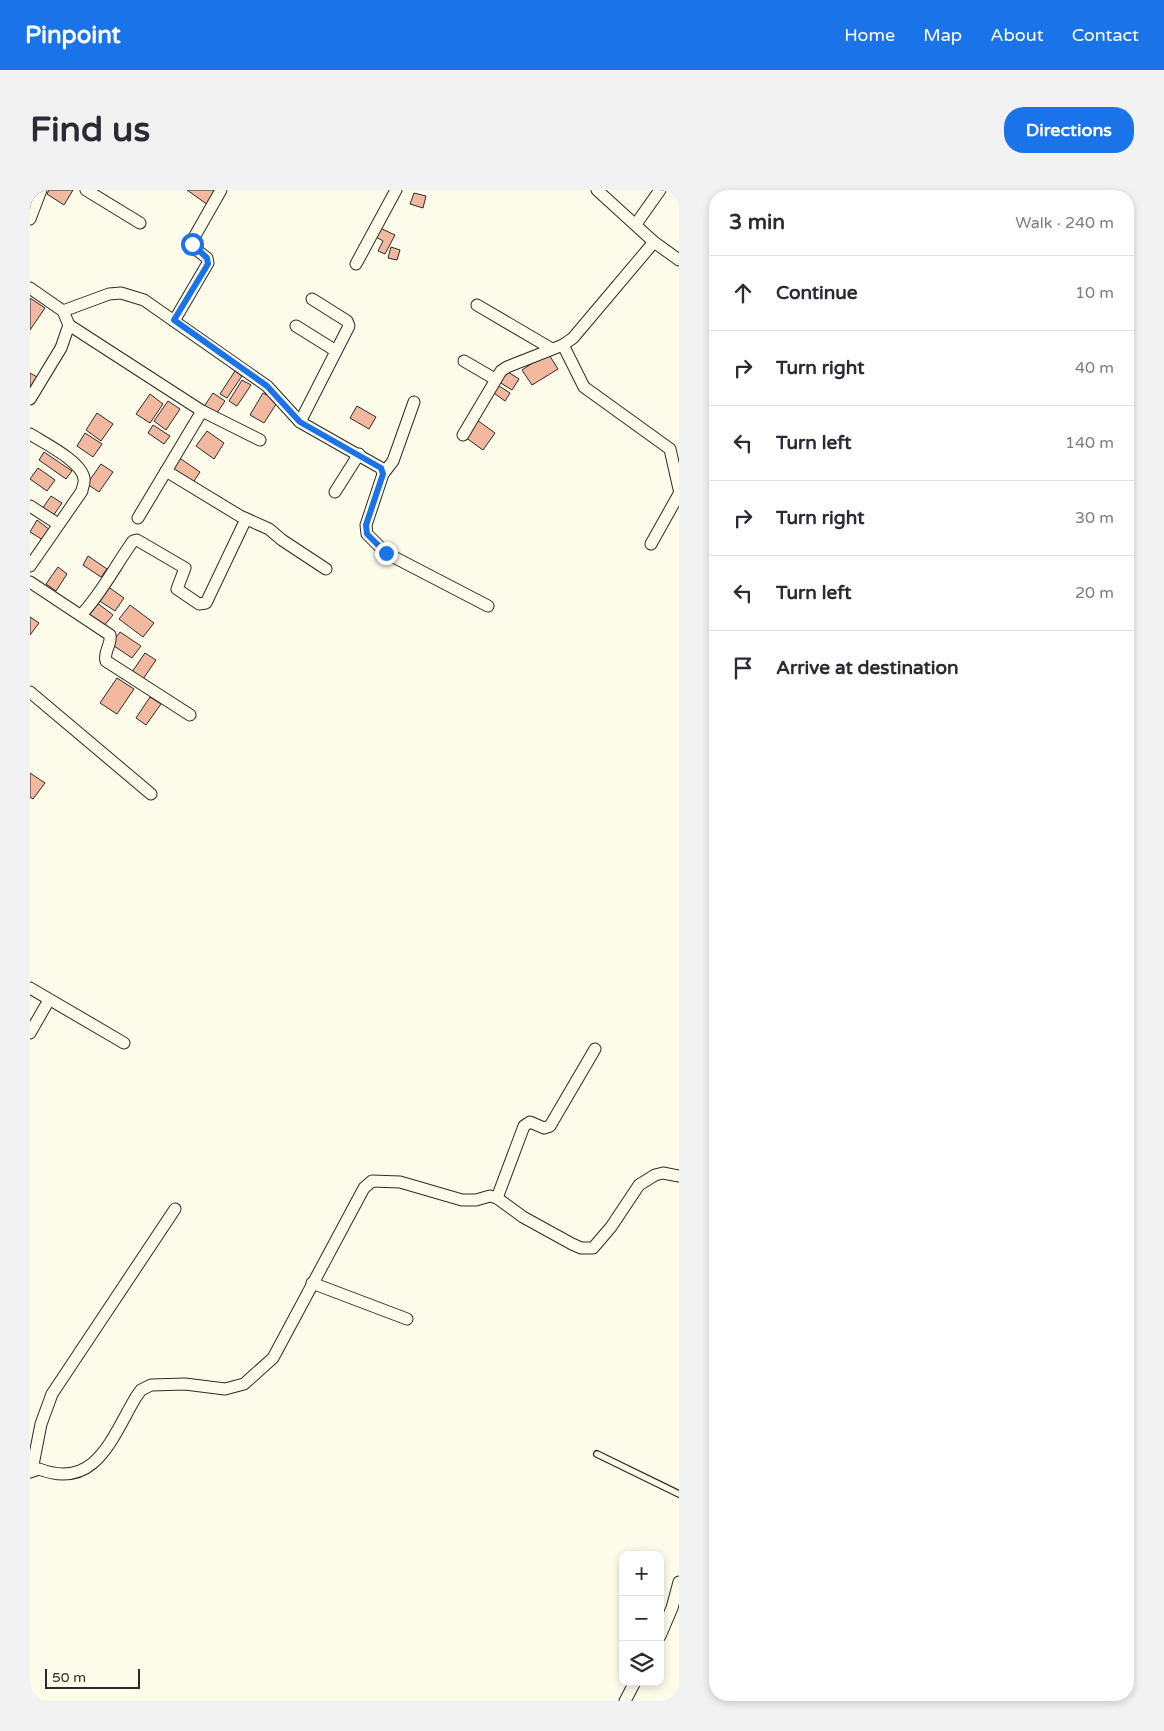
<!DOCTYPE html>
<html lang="en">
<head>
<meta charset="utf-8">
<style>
  body { margin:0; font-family:"Varela Round",sans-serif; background:#f2f2f3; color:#2b2b33 }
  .controls { position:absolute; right:15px; bottom:15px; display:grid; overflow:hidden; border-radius:10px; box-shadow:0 2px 8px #0003 }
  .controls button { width:45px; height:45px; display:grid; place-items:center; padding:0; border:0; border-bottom:1px solid #e1e1e2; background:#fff; color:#2b2b33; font:25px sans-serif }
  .scale { position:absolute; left:15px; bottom:12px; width:95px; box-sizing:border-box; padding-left:5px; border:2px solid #2b2b2b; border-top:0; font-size:14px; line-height:18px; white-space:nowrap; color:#2b2b2b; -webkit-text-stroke:4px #fdfbea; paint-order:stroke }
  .stop { position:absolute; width:15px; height:15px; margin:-11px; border:4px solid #1a73e8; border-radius:50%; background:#fff }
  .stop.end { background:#1a73e8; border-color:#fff; box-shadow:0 1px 5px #0008 }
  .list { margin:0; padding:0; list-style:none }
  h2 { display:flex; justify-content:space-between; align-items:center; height:65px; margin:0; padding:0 20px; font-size:21px }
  h2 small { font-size:16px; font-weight:400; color:#7c7c81 }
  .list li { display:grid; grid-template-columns:32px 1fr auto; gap:15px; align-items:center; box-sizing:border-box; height:75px; padding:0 20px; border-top:1px solid #e1e1e2 }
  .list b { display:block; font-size:19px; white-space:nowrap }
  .list em { font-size:16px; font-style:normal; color:#7c7c81 }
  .icon { flex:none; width:28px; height:28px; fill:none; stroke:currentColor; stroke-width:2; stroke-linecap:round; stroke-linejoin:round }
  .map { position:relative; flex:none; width:649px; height:1511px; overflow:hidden; border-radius:20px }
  header { display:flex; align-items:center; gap:30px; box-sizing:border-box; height:70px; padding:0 25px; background:#1a73e8; color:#fff }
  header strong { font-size:24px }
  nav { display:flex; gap:28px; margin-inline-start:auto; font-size:18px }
  .intro { display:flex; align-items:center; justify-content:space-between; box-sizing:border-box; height:120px; padding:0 30px }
  h1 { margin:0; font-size:35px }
  .button { padding:12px 22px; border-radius:20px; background:#1a73e8; color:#fff; font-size:18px; font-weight:700 }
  main { display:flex; gap:30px; padding:0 30px }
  aside { flex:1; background:#fff; border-radius:20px; box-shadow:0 2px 8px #0003 }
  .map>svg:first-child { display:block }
  .building { fill:#f2b8a0; stroke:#2b2b2b }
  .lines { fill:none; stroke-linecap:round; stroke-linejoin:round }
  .service-casing { stroke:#2b2b2b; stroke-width:8 }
  .minor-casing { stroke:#2b2b2b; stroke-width:13 }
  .service { stroke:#fdfbea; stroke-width:5.5 }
  .minor { stroke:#fdfbea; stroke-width:11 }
  .route { stroke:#1a73e8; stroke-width:6 }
</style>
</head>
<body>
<header>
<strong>Pinpoint</strong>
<nav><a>Home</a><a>Map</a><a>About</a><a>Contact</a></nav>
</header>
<div class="intro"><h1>Find us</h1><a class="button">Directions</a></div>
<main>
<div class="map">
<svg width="649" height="1511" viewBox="0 0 649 1511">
  <rect width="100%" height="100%" fill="#fdfbea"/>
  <g class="building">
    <polygon points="19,0 43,0 34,15 17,4"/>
    <polygon points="157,0 183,0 186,2 178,15"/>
    <polygon points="384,3 396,6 393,18 380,14"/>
    <polygon points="350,38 365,45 355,64 348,61 353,51 346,47"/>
    <polygon points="361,57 370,60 367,70 358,68"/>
    <polygon points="0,108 15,118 0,140"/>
    <polygon points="518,163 528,179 502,195 492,180"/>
    <polygon points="475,180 489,189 482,200 469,192"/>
    <polygon points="205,181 212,186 197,208 190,204"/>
    <polygon points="0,183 7,187 0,197"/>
    <polygon points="212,190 221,195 207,216 199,211"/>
    <polygon points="466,194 480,203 475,211 461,201"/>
    <polygon points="183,203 195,211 185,226 173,218"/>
    <polygon points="233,203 248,211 234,233 220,225"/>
    <polygon points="120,204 133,214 120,233 106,224"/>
    <polygon points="138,211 150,219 136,240 124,231"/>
    <polygon points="327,216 346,227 339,239 320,228"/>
    <polygon points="67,223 83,234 71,251 56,240"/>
    <polygon points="447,230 465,243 453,260 435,247"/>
    <polygon points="123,235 140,246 134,254 118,243"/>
    <polygon points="177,241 194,253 184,269 166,256"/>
    <polygon points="55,243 72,254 63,267 47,256"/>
    <polygon points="14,262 42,281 36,289 9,270"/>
    <polygon points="148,267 170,282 162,294 140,279"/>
    <polygon points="71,274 83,282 69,302 57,294"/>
    <polygon points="8,278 25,290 17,301 0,289"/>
    <polygon points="21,306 32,313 21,329 10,322"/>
    <polygon points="7,330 20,340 13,350 0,342"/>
    <polygon points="58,366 77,379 71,387 53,375"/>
    <polygon points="28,377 37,384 26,401 16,394"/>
    <polygon points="77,396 94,408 85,421 68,410"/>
    <polygon points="66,412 83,425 73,437 57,424"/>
    <polygon points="100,415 124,433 113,447 89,429"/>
    <polygon points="0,427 9,433 0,445"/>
    <polygon points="90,442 111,456 102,468 81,454"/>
    <polygon points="115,463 126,470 111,492 100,485"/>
    <polygon points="87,488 104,499 87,524 70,513"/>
    <polygon points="120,507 131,514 116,535 106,528"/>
    <polygon points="0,583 15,593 3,609 0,607"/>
  </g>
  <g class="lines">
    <defs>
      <polyline id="service" points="567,1264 649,1304"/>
      <g id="minor">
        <polyline points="56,0 110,33"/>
        <polyline points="567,0 624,52 649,70"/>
        <polyline points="0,29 11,0"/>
        <polyline points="606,34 630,0"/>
        <polyline points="326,74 366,0"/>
        <polyline points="0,98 33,121 39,135 31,158 0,209"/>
        <polyline points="447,115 522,159"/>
        <polyline points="33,121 79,104 91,103 114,110 237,196 270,232 351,278 353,284 336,335 337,344 356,363 458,416"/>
        <polyline points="144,131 178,73 177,68 163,57 162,51 191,0"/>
        <polyline points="39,135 172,221 230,250"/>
        <polyline points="266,136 306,161"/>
        <polyline points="533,155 554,197 640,259 649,299"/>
        <polyline points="434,171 465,189"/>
        <polyline points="270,232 319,136 317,131 282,109"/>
        <path d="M0,244C14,253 53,272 54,289C55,293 52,298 52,301L0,376"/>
        <polyline points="433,245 471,181 477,177 533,155 543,148 624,52"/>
        <polyline points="136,281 210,326 239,339 252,350 296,379"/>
        <polyline points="353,284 363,271 384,212"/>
        <polyline points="305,302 329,264"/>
        <polyline points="0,316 28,334"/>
        <polyline points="108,328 172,221"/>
        <polyline points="621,354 649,304"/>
        <path d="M0,392L80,445C82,454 73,462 76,471L160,525"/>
        <path d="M51,425C72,403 85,376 103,351L107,350L155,378L147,399L169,414L176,413L216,329"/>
        <polyline points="0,502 121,604"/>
        <polyline points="0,798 94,853"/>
        <polyline points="0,843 19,810"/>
        <polyline points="467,1008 494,936 500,932 514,938 520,936 565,859"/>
        <polyline points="282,1093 377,1129"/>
        <polyline points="2,1280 11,1234 22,1204 145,1019"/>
        <path d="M0,1282L9,1279C66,1301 82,1247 106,1207L111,1200L121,1195L155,1194L195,1199L214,1194L243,1168L334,998L342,991L370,992L432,1010H446L460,1006L467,1008L493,1027L542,1054L551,1058H563L581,1037L609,995L625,985L633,983L649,986"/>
        <polyline points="630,1446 642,1418 649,1392"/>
        <polyline points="595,1511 605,1492"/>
      </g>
    </defs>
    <use href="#service" class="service-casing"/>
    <use href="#minor" class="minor-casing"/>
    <use href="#service" class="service"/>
    <use href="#minor" class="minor"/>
  </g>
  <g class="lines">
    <polyline class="route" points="162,54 177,68 178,74 144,130 237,196 270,232 351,278 353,284 336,335 337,344 356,363"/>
  </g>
</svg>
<div class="controls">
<button>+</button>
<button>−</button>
<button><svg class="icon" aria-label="layers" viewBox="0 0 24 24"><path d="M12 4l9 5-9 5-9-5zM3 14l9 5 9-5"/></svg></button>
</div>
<div class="scale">50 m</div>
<div class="stop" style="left:162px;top:54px"></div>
<div class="stop end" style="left:356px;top:363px"></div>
</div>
<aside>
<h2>3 min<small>Walk · 240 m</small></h2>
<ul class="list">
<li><svg class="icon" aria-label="ahead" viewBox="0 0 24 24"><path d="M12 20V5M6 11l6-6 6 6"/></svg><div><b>Continue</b></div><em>10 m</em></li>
<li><svg class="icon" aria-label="right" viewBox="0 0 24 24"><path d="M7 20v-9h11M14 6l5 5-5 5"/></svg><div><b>Turn right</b></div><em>40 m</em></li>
<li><svg class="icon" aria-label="left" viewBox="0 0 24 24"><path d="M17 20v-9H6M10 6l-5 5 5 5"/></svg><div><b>Turn left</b></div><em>140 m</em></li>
<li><svg class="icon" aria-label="right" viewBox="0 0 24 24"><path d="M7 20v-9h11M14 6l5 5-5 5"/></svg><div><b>Turn right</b></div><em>30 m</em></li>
<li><svg class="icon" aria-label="left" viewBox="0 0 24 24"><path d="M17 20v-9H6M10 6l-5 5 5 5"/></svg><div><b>Turn left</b></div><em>20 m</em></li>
<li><svg class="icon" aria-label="arrive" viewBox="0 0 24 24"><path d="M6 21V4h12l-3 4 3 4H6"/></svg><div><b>Arrive at destination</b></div></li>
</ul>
</aside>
</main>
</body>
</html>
